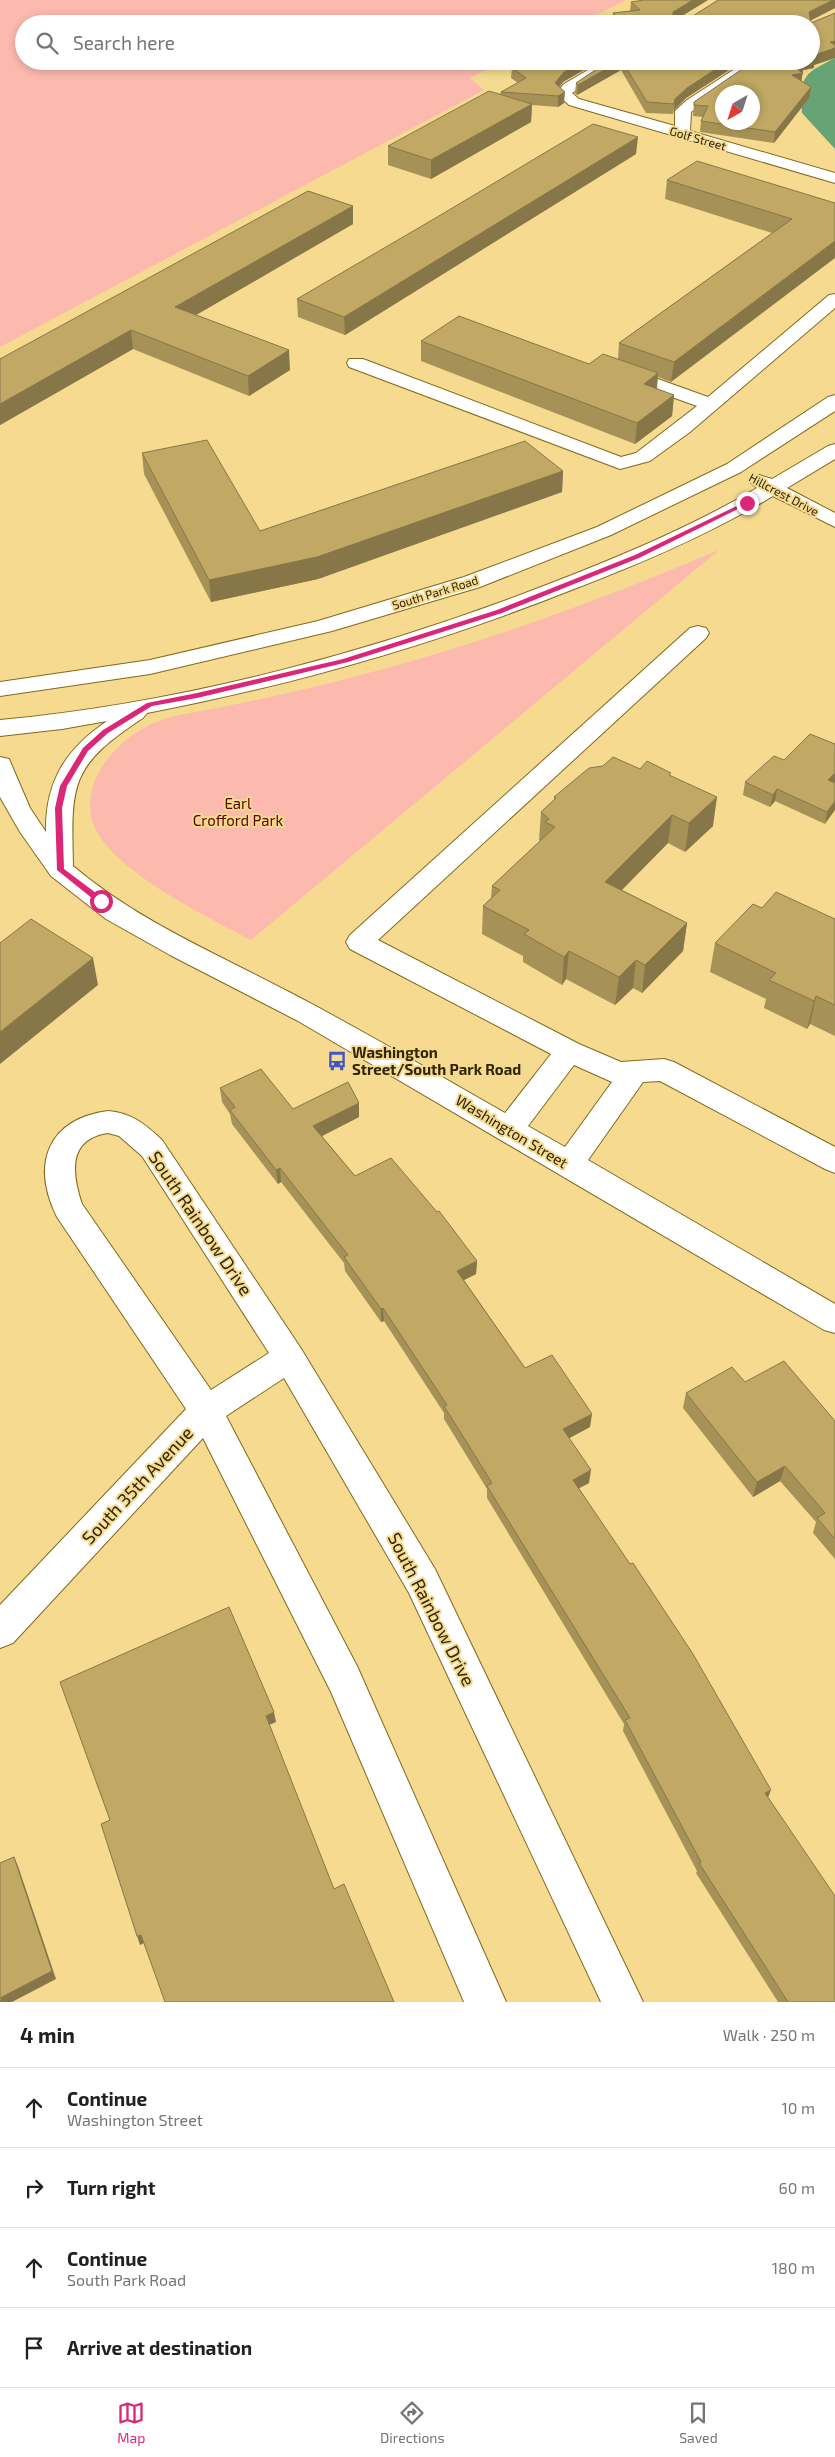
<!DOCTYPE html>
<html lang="en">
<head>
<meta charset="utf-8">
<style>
  body { margin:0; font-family:"Exo 2",sans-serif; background:#f2f2f2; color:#202124 }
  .compass { position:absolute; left:715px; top:85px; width:45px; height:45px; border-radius:50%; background:#fff; box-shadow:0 2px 8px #0003; rotate:219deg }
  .stop { position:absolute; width:15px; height:15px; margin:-11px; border:4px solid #db2777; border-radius:50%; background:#fff }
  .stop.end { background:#db2777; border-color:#fff; box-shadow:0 1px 5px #0008 }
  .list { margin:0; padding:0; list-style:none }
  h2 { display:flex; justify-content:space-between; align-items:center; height:65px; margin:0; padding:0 20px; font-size:21px }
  h2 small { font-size:16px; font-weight:400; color:#757577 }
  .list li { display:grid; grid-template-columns:32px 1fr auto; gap:15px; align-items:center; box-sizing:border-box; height:80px; padding:0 20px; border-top:1px solid #e0e0e0 }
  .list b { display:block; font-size:19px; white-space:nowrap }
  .list p { margin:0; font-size:16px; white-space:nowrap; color:#757577 }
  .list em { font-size:16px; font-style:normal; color:#757577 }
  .icon { flex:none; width:28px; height:28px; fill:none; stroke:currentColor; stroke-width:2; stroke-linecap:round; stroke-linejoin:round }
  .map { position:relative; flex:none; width:835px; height:2002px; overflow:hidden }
  .search { position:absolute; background:#fff; box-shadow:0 2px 8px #0003; left:15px; right:15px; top:15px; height:55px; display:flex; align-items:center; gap:12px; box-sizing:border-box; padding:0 18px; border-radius:28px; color:#757577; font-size:19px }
  .sheet { height:385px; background:#fff }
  nav { display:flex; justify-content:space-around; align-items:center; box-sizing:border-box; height:70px; border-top:1px solid #e0e0e0; background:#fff; font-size:14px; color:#757577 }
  nav a { display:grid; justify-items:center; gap:2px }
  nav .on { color:#db2777 }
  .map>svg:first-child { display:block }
  .green { fill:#fcbaae }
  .water { fill:#68a375 }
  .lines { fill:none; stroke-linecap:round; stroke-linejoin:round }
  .minor-casing { stroke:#82691c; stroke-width:2 }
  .minor { fill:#fff; fill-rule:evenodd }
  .wall { fill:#a69157; fill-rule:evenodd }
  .shaded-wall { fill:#877647 }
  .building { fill:#c1a965; stroke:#877647; fill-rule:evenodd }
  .route { fill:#db2777 }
  .labels { text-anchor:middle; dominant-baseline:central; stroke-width:4; stroke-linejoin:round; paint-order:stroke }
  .far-street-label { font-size:12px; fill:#302506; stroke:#f5da90 }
  .park-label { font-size:15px; fill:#5c0100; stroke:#f5da90 }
  .poi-label { font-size:15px; font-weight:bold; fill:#302506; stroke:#f5da90; text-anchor:start }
  .street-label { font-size:15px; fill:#302506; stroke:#f5da90 }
  .near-street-label { font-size:18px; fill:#302506; stroke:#f5da90 }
</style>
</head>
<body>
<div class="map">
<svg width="835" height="2002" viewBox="0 0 835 2002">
  <rect width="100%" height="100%" fill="#f5da90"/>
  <g class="green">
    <polygon points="0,0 626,0 578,24 24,24 24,61 503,61 470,78 484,90 0,347"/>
    <path d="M719,550L251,940C208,917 105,868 92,820C81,778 119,738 154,723C174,714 200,712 222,707C267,698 312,688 357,676C481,644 601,600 719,550Z"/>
  </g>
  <path class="water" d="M835,58V149L802,113C800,76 802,75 835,58Z"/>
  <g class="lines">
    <defs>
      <g id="minor">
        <polygon points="603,61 621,61 572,93 579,99 675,126 675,111 687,100 747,61 765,61 691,112 690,131 835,173 835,183 569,105 556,93 564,84"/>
        <polygon points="835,294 835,308 690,432 650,461 620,469 349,367 347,363 349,359 363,359 621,457 636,453 697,406 616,377 614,373 616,369 630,369 708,397 829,295"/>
        <polygon points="835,395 835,411 741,472 611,535 480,587 332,631 150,674 0,696 0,682 150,660 318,621 464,577 597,527 727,464 828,397"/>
        <path d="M835,444V459L787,488L835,513V527L773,496C710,534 642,563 574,589C436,644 293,685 147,713L143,718C70,766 71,783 73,866C138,921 215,953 289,992C362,1030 433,1072 505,1113L551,1054L350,949L346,942L350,935L690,628L698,626L706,628L709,633L706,638L378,940L579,1044L621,1062L664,1059L674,1062L835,1147V1173L825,1169L660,1081L643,1082L588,1160L835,1304V1333L824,1330L298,1021L170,955L106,919L51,876L20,832L0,797V757L9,759L30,808L46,832C45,781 66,749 107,721L62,729L0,736V720C186,703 380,650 554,582C623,555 693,526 757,488L749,481L752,477L759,475L772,479L828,446ZM574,1065L612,1082L565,1147L528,1126Z"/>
        <path d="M108,1111C132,1113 145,1124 162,1140L300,1347L435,1569L643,2002H601L409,1593L284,1378L226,1416L357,1666L506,2002H464L331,1692L203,1438L13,1643L0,1648V1605L186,1409L57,1217C31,1165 47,1119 108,1111ZM108,1133L119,1136L142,1156L269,1353L211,1390L82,1204C72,1174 67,1139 108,1133Z"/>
      </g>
    </defs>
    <use href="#minor" class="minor-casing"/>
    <use href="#minor" class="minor"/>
  </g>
  <g class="wall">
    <path d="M644,0H708L683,15L693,16L718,0H835V8L810,21L811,23L835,13V58L814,65V68L803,70L801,81L811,87L809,98L774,143L700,132L701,121L703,117L693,116L694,102L754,61H811V24H590L612,21L613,13L630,11L631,2ZM722,92H752V122H722Z"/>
    <polygon points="538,61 599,61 563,82 559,87 564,103 558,107 532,105 531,122 431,179 388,165 388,146 500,94 501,92 518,83 511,78 512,68 538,63"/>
    <polygon points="609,61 743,61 686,98 674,110 673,114 646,113 621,70 577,95 575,93 576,83"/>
    <polygon points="636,154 345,335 298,317 297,299"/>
    <polygon points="667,180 835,203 671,382 658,377 657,389 674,395 672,416 635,444 421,361 421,341 589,364 618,359 619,343 772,233 665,199"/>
    <polygon points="353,206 353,224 196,315 290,370 249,396 133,349 0,425 0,359"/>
    <polygon points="142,453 260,531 563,471 562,492 318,579 211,602 144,474"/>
    <polygon points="835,744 835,782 825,824 775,801 770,807 743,795 745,782 784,760"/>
    <polygon points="640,769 670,776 713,826 685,852 668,843 622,890 687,923 683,951 642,993 633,988 615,1005 566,979 562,985 523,962 523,956 482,934 483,906 491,898 492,886 540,841 539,840 541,812 554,800 554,797"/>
    <polygon points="762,908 835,919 835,1036 810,1024 807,1029 764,1008 766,999 710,972 715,943"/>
    <polygon points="220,1088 293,1109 359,1103 359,1117 322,1136 355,1176 477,1261 476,1274 464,1280 525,1368 590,1427 569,1438 589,1483 579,1488 768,1798 835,2002 778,2002 696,1873 697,1871 623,1731 624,1724 487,1498 487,1489 444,1419 444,1413 384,1321 381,1322 345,1271 344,1263 281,1182 278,1184 232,1124 230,1114 222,1102"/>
    <polygon points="745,1382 835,1421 835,1559 813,1533 816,1522 780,1481 753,1497 683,1408 686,1393"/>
  </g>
  <g class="shaded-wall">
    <polygon points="693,0 708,0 672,22 673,12"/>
    <polygon points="833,0 835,0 835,8 807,22 809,12"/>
    <polygon points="835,41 835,58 814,65 814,68 803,70 801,84 790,85 794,62 811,61 812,56 830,42"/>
    <polygon points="582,61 599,61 563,82 554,93 555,83 564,72"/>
    <polygon points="620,61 622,61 621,70 577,95 578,85"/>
    <polygon points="728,61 743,61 686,98 674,110 675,99 687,88"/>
    <polygon points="811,87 809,98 774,143 775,132"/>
    <polygon points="565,92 564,103 558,107 558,96"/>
    <polygon points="532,104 531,122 431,179 431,160"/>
    <polygon points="638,137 636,154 345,335 344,317"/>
    <polygon points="353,206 353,224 177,326 175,307"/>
    <polygon points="835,241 835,258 671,382 674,362"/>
    <polygon points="131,330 133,349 0,425 0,404"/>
    <polygon points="289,350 290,370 249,396 248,376"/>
    <polygon points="658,373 656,394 644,384"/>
    <polygon points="674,395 672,416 635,444 637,423"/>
    <polygon points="563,471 562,492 318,579 211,602 209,580"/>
    <polygon points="835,773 835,782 826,792 828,780"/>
    <polygon points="777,789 775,801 770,807 773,795"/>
    <polygon points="717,797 713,826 685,852 689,823"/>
    <polygon points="835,801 835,810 825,824 827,812"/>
    <polygon points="672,815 668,843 602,910 605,882"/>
    <polygon points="687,923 683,951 642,993 645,965"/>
    <polygon points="569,951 566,979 562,985 564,957"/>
    <polygon points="93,958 98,985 0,1064 0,1032"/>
    <polygon points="636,960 633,988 615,1005 619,977"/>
    <polygon points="816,996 810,1024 807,1029 814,1001"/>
    <polygon points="359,1103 359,1117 314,1140 313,1126"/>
    <polygon points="280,1168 281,1182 278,1184 276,1170"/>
    <polygon points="477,1261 476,1274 456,1284 457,1271"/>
    <polygon points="383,1308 384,1321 381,1322 381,1309"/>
    <polygon points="592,1414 590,1427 562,1442 563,1429"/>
    <polygon points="785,1466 780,1481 753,1497 757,1482"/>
    <polygon points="591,1470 589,1483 572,1492 573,1480"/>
    <polygon points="274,1712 276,1722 267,1726 266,1716"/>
    <polygon points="771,1790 767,1800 765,1793"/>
    <polygon points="14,1857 18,1866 56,1979 12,2002 0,2002"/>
    <polygon points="141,1935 144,1943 140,1945 137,1936"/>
  </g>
  <g class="building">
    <polygon points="644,0 693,0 673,12 673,15 693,16 718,0 833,0 809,12 811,23 835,13 835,41 830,42 835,45 835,48 812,56 815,58 811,58 811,24 590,23 620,20 613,13 640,10 631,2"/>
    <polygon points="542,61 582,61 564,72 555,83 565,92 558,96 501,92 526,78 512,68"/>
    <polygon points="609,61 620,61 578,85 576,83"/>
    <polygon points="622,61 728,61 687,88 675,99 674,104 647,102"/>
    <path d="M754,61H797L794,62L803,68L797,69L803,73L792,75L811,87L775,132L701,121L708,106L694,105V102ZM722,92H752V122H722Z"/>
    <polygon points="489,91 532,104 431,160 388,146"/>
    <polygon points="593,124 638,137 344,317 297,299 444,213"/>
    <polygon points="697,161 835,203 835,241 674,362 619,343 792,219 667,180"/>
    <polygon points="308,191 353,206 175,307 289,350 248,376 131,330 0,404 0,359"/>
    <polygon points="459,316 589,364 603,354 658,373 644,384 674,395 637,423 421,341"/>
    <polygon points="207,440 260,531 525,441 563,471 317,557 209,580 142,453"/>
    <polygon points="810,734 835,744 835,773 828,780 835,783 835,801 827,812 777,789 773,795 745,782 774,756 784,760"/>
    <polygon points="613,757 640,769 647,761 671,773 669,775 717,797 689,823 672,815 605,882 687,923 645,965 636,960 619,977 569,951 564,957 524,934 529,930 483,906 500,890 492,886 555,827 545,822 549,819 541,812 556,798 554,797 589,768 603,766"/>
    <polygon points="776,892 835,919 835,1005 816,996 814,1001 769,980 776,973 715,943 753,904 762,908"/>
    <polygon points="31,919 93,958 0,1032 0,943"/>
    <polygon points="261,1069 293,1109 348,1082 359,1103 313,1126 355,1176 391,1158 437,1212 439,1211 477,1261 457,1271 525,1368 552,1355 592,1414 563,1429 591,1470 573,1480 630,1564 633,1563 693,1654 771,1790 765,1793 835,1896 835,2002 788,2002 699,1863 701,1862 625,1720 630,1718 487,1486 492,1483 444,1406 447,1405 383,1308 381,1309 344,1257 348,1255 280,1168 276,1170 230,1110 235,1107 220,1088"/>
    <polygon points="784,1361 835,1421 835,1539 817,1518 825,1513 785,1466 757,1482 686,1393 732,1367 745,1382"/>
    <polygon points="229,1607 274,1712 266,1716 334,1889 344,1884 394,2002 165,2002 141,1935 137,1936 101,1824 110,1820 60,1682"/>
    <polygon points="14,1857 52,1971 0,1998 0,1863"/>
  </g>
  <polygon class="route" points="745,502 750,503 639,558 502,613 348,662 197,698 152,706 108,733 88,751 67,786 62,808 64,869 104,899 104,903 98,903 57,870 55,808 60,786 83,748 103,730 147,703 197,693 343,659 497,610 635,555"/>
  <defs>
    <symbol id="bus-bare" viewBox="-9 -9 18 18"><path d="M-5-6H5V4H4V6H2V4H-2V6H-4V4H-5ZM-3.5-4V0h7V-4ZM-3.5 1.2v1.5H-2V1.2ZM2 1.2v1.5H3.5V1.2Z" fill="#3f55c8" stroke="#f5da90" stroke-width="2.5" paint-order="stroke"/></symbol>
  </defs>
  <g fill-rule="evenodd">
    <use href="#bus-bare" x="323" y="1047" width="28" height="28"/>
  </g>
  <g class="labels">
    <g class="far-street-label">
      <text transform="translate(698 138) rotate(16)">Golf Street</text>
      <text transform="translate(784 494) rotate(28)">Hillcrest Drive</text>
      <text transform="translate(435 592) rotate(-17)">South Park Road</text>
    </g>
    <g class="park-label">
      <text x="238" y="803">Earl<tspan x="238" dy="17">Crofford Park</tspan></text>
    </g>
    <g class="poi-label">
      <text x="352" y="1052">Washington<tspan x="352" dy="17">Street/South Park Road</tspan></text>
    </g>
    <g class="street-label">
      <text transform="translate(512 1131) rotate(31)">Washington Street</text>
    </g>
    <g class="near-street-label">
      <text transform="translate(201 1223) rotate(56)">South Rainbow Drive</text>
      <text transform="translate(137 1485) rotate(-47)">South 35th Avenue</text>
      <text transform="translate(432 1609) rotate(63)">South Rainbow Drive</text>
    </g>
  </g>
</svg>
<svg class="compass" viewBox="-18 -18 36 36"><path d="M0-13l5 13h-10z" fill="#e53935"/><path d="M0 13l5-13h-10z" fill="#757577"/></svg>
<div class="stop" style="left:101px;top:901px"></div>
<div class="stop end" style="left:747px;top:503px"></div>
<div class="search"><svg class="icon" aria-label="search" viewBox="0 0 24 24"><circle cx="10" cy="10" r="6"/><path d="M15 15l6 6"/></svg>Search here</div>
</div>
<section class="sheet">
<h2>4 min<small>Walk · 250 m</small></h2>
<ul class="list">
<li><svg class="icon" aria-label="ahead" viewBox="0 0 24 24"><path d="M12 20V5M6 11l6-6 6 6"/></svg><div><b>Continue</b><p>Washington Street</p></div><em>10 m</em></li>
<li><svg class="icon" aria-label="right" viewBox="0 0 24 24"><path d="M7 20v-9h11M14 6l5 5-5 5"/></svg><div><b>Turn right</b></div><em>60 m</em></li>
<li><svg class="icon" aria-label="ahead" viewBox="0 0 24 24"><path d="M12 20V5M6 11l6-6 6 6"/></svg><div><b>Continue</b><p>South Park Road</p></div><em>180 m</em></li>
<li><svg class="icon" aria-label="arrive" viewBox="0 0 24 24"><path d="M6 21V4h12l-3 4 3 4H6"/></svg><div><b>Arrive at destination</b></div></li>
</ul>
</section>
<nav>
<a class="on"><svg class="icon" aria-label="map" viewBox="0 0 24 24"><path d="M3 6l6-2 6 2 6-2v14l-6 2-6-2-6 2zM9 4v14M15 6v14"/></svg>Map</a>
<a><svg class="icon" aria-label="directions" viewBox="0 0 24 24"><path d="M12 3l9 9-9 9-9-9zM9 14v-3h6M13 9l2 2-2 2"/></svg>Directions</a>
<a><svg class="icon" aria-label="saved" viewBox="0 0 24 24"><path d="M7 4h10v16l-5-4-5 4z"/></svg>Saved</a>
</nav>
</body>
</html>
